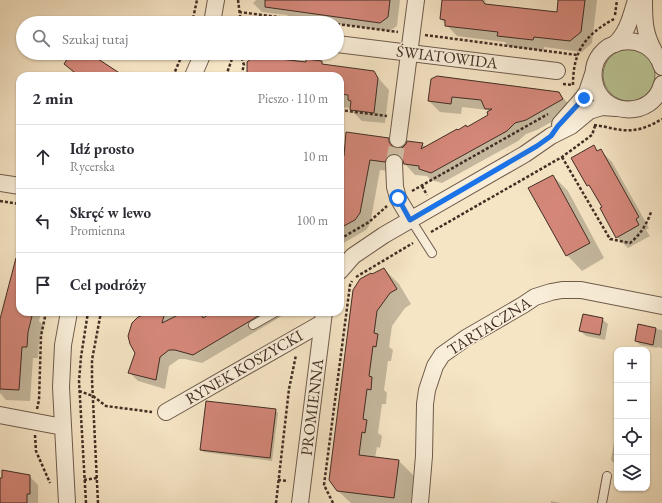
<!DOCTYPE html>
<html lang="pl">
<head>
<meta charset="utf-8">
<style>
  body { margin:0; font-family:"EB Garamond",serif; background:#f2f2f3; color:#2b2b33 }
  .controls { position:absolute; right:12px; bottom:12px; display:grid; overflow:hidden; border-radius:8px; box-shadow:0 1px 3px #0004 }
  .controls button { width:36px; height:36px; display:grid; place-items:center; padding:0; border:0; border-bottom:1px solid #e1e1e2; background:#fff; color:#2b2b33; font:20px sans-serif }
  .stop { position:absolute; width:12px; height:12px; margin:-9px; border:3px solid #1a73e8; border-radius:50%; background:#fff }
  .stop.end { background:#1a73e8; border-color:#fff; box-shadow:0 1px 4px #0008 }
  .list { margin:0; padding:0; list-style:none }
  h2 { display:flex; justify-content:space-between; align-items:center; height:52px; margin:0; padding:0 16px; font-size:17px }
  h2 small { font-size:13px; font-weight:400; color:#7c7c81 }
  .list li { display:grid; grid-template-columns:26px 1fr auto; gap:12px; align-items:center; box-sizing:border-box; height:64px; padding:0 16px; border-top:1px solid #e1e1e2 }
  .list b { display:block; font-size:15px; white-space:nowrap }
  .list p { margin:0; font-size:13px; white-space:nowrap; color:#7c7c81 }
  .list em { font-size:13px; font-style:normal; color:#7c7c81 }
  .icon { flex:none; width:22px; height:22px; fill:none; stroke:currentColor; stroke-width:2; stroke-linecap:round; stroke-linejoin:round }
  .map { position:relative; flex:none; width:662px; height:503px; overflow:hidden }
  .search { position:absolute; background:#fff; box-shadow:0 1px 3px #0004; left:16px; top:16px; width:328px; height:44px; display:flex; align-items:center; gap:10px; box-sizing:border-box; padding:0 14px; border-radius:22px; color:#7c7c81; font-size:15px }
  .panel { position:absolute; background:#fff; box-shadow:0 1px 3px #0004; left:16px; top:72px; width:328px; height:244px; border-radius:12px }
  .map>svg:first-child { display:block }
  .green { fill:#bbc596; stroke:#7e795d }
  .shadow { fill:#0003 }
  .building { fill:#d48779; stroke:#422d24 }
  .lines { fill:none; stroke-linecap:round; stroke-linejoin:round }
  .street-tunnel { stroke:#d2c0a5; stroke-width:16; stroke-dasharray:16 8; stroke-linecap:butt }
  .lane-casing { stroke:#6f5b4c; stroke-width:10 }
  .street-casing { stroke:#6f5b4c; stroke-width:18 }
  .path { stroke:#422d24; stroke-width:2.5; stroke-dasharray:3 2; stroke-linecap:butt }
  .lane { stroke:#f9eed9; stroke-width:8 }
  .street { stroke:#f9eed9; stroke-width:16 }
  .route { stroke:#1a73e8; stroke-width:5 }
  .labels { text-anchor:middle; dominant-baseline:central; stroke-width:3; stroke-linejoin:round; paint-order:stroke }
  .street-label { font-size:16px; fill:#422d24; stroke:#f9eed9 }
</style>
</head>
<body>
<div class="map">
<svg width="662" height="503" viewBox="0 0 662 503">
  <rect width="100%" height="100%" fill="#f6e5c5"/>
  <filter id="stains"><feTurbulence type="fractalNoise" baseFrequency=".005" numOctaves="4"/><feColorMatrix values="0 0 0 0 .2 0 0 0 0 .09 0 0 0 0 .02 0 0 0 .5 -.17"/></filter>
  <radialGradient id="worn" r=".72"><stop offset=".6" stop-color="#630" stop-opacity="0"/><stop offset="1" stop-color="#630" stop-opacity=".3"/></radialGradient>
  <circle class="green" cx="629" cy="75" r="26"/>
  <g class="shadow">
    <polygon points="256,0 400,0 397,26 390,31 337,24 337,23 290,18 287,15 262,12 253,3"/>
    <polygon points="443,0 485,0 486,5 558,13 559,0 597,0 592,43 582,52 544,47 544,51 509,47 505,42 457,36 441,19"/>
    <polygon points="72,53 87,53 119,76 77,76 65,64"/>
    <polygon points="248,62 307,63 321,62 325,66 373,72 389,90 385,123 362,121 351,110 351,108 340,107 340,76 246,76"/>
    <polygon points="432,80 558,93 569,104 573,110 537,130 526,134 518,141 442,183 431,180 427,176 415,175 405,164 399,166 396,172 380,170 370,224 366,230 340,245 340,176 388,139 398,149 422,144 426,147 458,131 467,128 490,115 488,110 462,107 461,114 440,112 429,101"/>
    <polygon points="594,147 599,152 601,151 612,162 649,228 646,230 650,236 628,248 617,237 603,208 593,191 588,185"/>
    <polygon points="553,176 568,191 604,258 582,271 567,255"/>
    <polygon points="20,266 20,312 41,312 39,321 43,325 39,343 38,358 33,358 30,401 6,400 0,393 0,323"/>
    <polygon points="384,269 399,284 411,304 405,308 392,326 389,347 393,350 391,361 388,361 384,390 387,393 386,404 382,404 378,433 382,436 380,448 377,447 375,458 399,461 414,476 411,503 351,503 337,490 372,275"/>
    <polygon points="152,312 167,312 179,316 186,312 279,312 282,316 202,363 185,359 179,359 169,366 165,389 138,381 129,372"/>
    <polygon points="602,319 608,324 605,340 586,336 580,331"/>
    <polygon points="638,326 662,330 662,348 657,347 657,348 640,345 636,341"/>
    <polygon points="275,410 278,413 272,461 204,452 201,450"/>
    <polygon points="614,442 617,442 617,466 611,460"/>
    <polygon points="647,452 650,454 647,470"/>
    <polygon points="29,476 38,485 38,503 0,503 0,479"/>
    <polygon points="551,501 561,503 551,503"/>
  </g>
  <g class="building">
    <polygon points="265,0 390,0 388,17 380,23 265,7"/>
    <polygon points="442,0 482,0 485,4 557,12 558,0 585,0 581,32 570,41 534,37 533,40 497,36 498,32 445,26 445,20 440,19"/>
    <polygon points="71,53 89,53 124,76 79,76 64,64"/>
    <polygon points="254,56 306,62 306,59 322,61 322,64 374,71 378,78 374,113 350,110 351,101 348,100 348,95 340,94 340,76 247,76 247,62"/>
    <polygon points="437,76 559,92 563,99 526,120 515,123 507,131 431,173 419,169 419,166 404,164 402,158 398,154 394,154 389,155 385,162 370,160 360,213 355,220 340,228 340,169 342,156 344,156 346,132 389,138 389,142 392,146 396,148 402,148 406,144 407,141 423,143 421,149 457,129 458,130 466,125 467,127 488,115 487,112 492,109 485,109 481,100 452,97 451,104 428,101 431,79"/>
    <polygon points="594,145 597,151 601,149 639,217 636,219 639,225 616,238 600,208 602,207 589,185 587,186 571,158"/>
    <polygon points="553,175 590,243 566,256 528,188"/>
    <polygon points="16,258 20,258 20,312 33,312 28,332 27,347 22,347 19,390 0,389 0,319"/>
    <polygon points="384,268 397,289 390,293 377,311 374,333 378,334 376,347 373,346 369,376 372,377 371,390 367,389 363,419 367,420 365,433 362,432 359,455 399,460 394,498 337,491 329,480 353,290 360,279 371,273 372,274"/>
    <polygon points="151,312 165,312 162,323 184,312 200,312 203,318 213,312 265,312 193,355 175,350 169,350 160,357 156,380 128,373 135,353 130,344 128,336 132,323 138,317"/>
    <polygon points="583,314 603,318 600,335 579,331"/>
    <polygon points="638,324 656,328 653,345 635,341"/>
    <polygon points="206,401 276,409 270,458 200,450"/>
    <polygon points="2,470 30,475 30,494 27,494 27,503 0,503 0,478 2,478"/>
  </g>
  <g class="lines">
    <polyline class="street-tunnel" points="394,163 398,139"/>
    <defs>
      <g id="lane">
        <polyline points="411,220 432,253"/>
        <polyline points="253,325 276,312"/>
        <polyline points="602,503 607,476"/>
      </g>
      <g id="street">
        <path d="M644,0C644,20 644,33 654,51"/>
        <polyline points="212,23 216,0"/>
        <polyline points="337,44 557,71"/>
        <path d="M615,44C628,32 631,16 636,0"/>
        <path d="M662,67C649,25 588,38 594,80C599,117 653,120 662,84"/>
        <polyline points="193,76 203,53"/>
        <polyline points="560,124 583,98 587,92 593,74"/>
        <polyline points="398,139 416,0"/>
        <polyline points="394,163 395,187 398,198 411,220"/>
        <polyline points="0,183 20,186"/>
        <polyline points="340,271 353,256 384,235 525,154 551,136 571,126 589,111 602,107 616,108"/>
        <polyline points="166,412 322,323"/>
        <polyline points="0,415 63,427"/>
        <polyline points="67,503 61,387 63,345 69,312"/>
        <polyline points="300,503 324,312"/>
        <polyline points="420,503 424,456 425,404 427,390 435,366 442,355 466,338 523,305 535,297 551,292 562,290 581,290 662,306"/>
      </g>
    </defs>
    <use href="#lane" class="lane-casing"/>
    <use href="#street" class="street-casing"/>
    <g class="path">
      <polyline points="238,0 241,23"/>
      <polyline points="239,12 326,23"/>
      <polyline points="615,15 617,0"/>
      <polyline points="192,23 197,0"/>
      <polyline points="337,24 398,32"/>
      <polyline points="425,35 577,55"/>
      <polyline points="240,53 244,65 241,76"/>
      <polyline points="173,76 183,53"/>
      <polyline points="226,76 234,53"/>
      <polyline points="563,84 573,85"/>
      <path d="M573,85C573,51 585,35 614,19"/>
      <polyline points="340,110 387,116"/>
      <path d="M594,125C598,126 602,126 606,127C629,133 642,131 662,119"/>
      <path d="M562,157L610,239L630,243C640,235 647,224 651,212"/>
      <polyline points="422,186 427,195"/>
      <polyline points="412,191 548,114"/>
      <polyline points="0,201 20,204"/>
      <polyline points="431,232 562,157 592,135 595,126"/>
      <polyline points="340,239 369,222 387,206"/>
      <polyline points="356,277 413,243"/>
      <polyline points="79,391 93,396 106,406 152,412"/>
      <polyline points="37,409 39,400 41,336 46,312"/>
      <polyline points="35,435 36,451 50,483"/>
      <polyline points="84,480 97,478"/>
      <polyline points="278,480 288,481"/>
      <polyline points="86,503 79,381 81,357 88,312"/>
      <polyline points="98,503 92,380 92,360 101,312"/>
      <polyline points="276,503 289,389 296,355"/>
      <polyline points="333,503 324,485 350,285 352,281"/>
    </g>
    <use href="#lane" class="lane"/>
    <use href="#street" class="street"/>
  </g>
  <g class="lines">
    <polyline class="route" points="398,198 410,220 537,146 551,136 558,126 584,98"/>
  </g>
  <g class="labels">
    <g class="street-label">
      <text transform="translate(447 57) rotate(7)">ŚWIATOWIDA</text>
      <text transform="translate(489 326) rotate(-32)">TARTACZNA</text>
      <text transform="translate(244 367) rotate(-30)">RYNEK KOSZYCKI</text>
      <text transform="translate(312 407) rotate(-83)">PROMIENNA</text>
    </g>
  </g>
  <rect width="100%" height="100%" filter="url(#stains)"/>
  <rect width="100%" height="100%" fill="url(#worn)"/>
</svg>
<div class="controls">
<button>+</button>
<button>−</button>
<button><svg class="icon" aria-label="locate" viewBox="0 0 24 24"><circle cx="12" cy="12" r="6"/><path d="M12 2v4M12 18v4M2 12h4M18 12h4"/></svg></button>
<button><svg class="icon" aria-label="layers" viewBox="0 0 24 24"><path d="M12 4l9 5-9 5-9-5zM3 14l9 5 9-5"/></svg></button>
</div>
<div class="stop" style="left:398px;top:198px"></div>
<div class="stop end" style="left:584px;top:98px"></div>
<div class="search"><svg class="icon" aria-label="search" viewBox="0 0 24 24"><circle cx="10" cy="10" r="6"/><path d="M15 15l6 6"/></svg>Szukaj tutaj</div>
<section class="panel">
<h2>2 min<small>Pieszo · 110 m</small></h2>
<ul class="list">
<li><svg class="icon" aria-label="ahead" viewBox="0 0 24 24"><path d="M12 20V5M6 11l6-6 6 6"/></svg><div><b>Idź prosto</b><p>Rycerska</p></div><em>10 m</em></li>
<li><svg class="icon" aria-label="left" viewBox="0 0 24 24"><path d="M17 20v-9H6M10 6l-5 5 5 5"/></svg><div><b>Skręć w lewo</b><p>Promienna</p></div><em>100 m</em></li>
<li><svg class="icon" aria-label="arrive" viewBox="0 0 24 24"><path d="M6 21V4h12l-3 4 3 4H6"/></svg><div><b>Cel podróży</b></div></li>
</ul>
</section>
</div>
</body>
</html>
